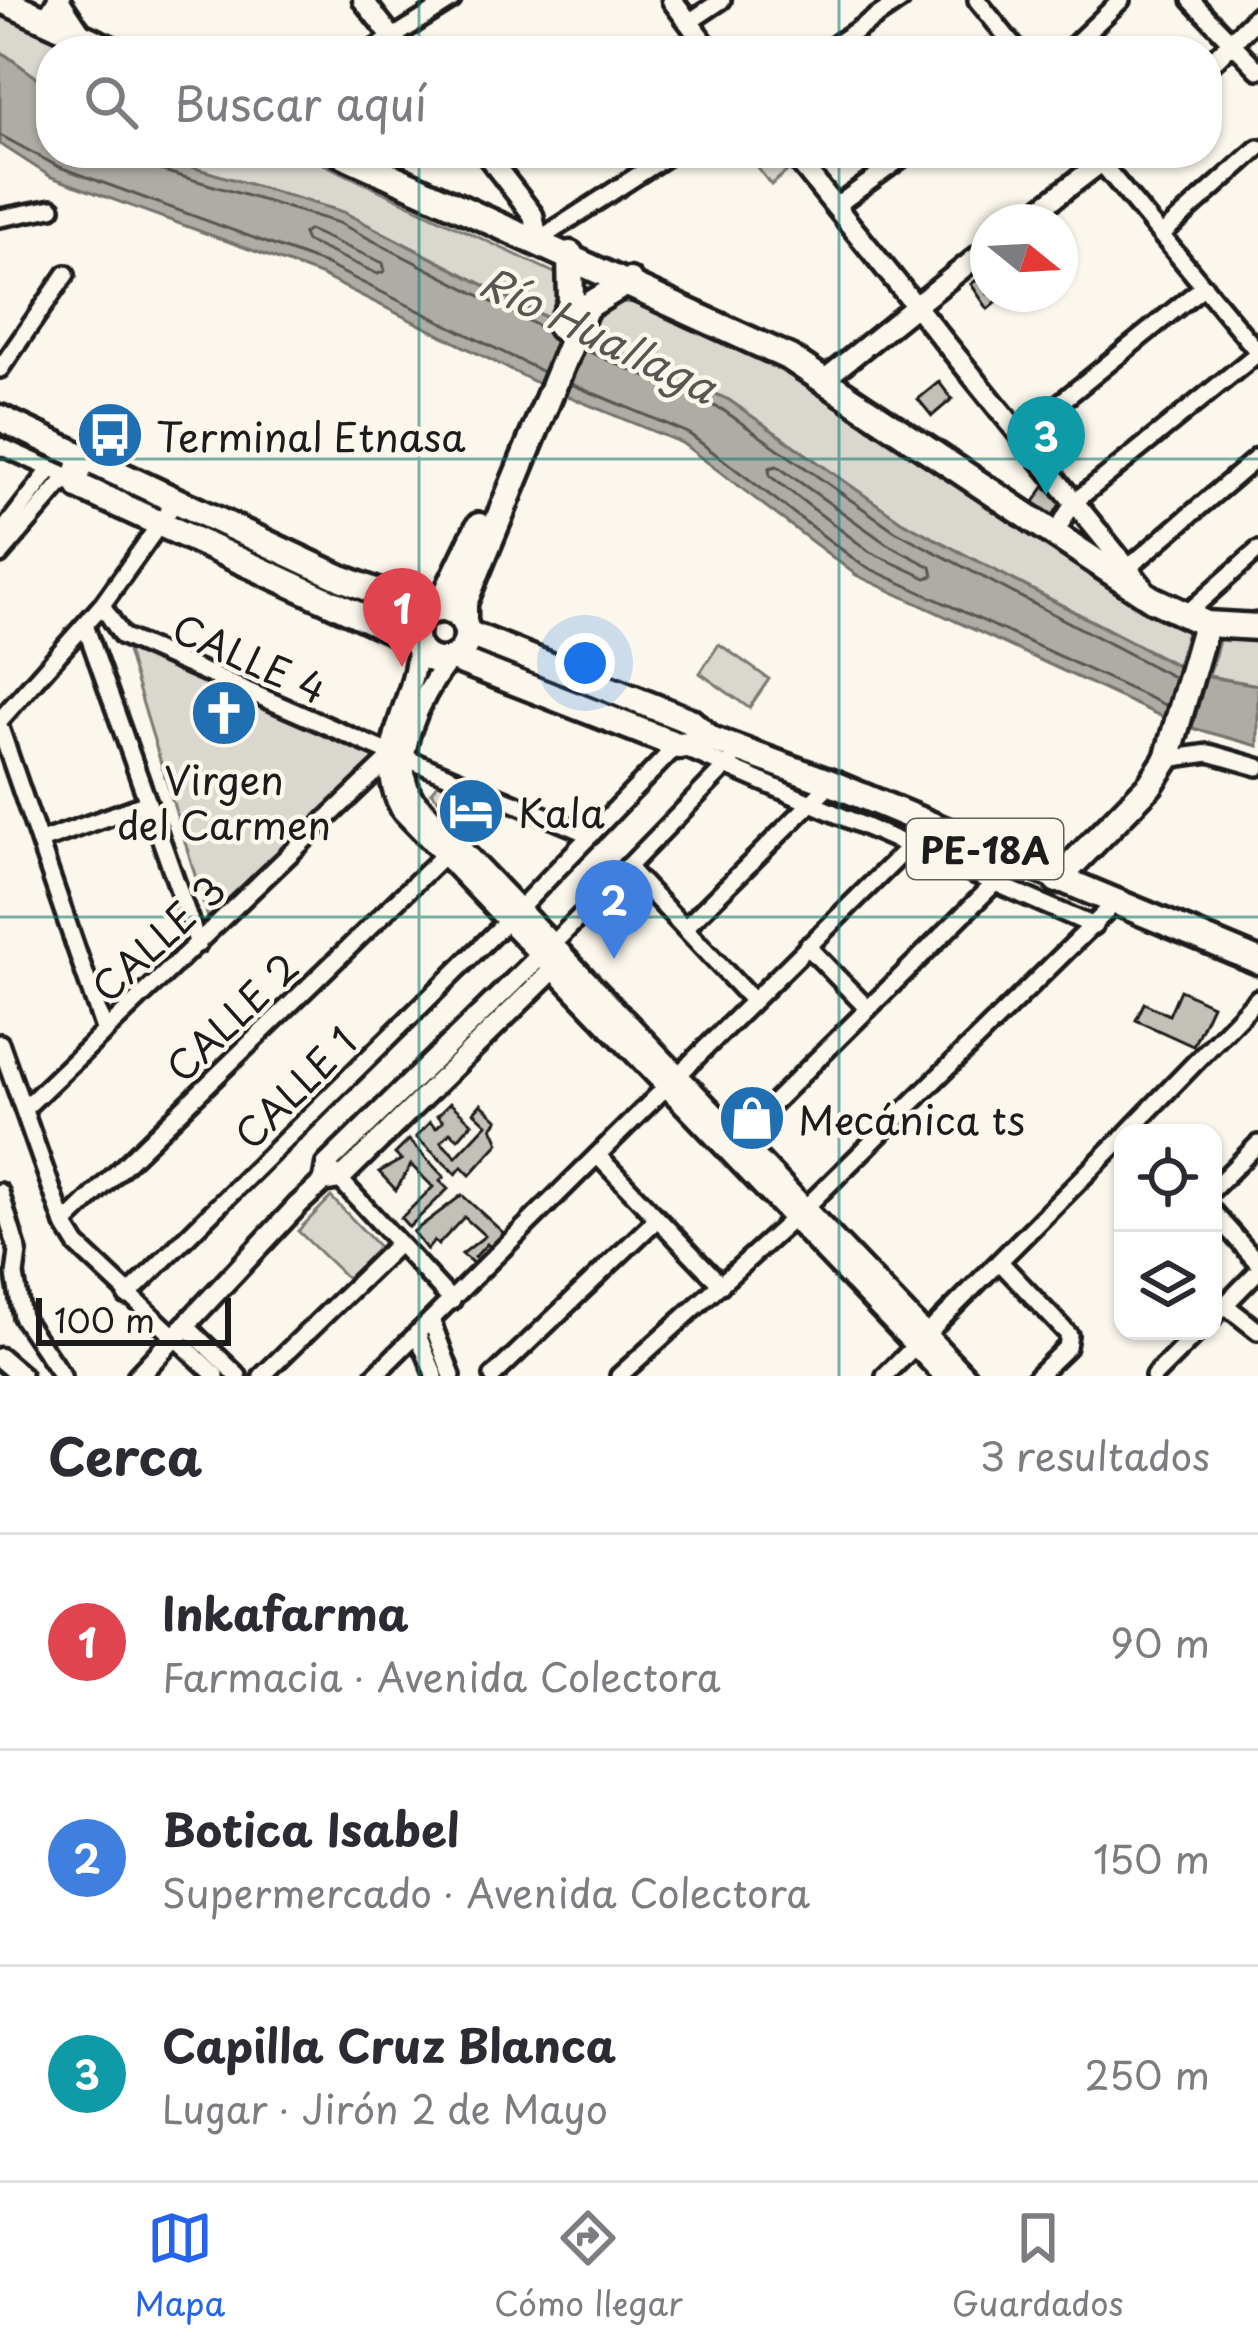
<!DOCTYPE html>
<html lang="es">
<head>
<meta charset="utf-8">
<style>
  body { margin:0; font-family:"Playpen Sans",sans-serif; background:#f2f2f3; color:#2b2b33 }
  .controls { position:absolute; right:36px; bottom:36px; display:grid; overflow:hidden; border-radius:24px; box-shadow:0 3px 9px #0004 }
  .controls button { width:108px; height:108px; display:grid; place-items:center; padding:0; border:0; border-bottom:3px solid #e1e1e2; background:#fff; color:#2b2b33; font:60px sans-serif }
  .compass { position:absolute; left:970px; top:204px; width:108px; height:108px; border-radius:50%; background:#fff; box-shadow:0 3px 9px #0004; rotate:108deg }
  .scale { position:absolute; left:36px; bottom:30px; width:195px; box-sizing:border-box; padding-left:12px; border:6px solid #1c1c1c; border-top:0; font-size:33px; line-height:42px; white-space:nowrap; color:#1c1c1c; -webkit-text-stroke:9px #fbf7ec; paint-order:stroke }
  .you { position:absolute; left:585px; top:663px; width:42px; height:42px; margin:-30px; border:9px solid #fff; border-radius:50%; background:#1a73e8; box-shadow:0 0 0 18px #1a73e833 }
  .badge { display:grid; place-items:center; width:78px; height:78px; border-radius:50%; background:#2563eb; color:#fff; font-size:39px; font-weight:700 }
  .pin { position:absolute; translate:-50% -99px; filter:drop-shadow(0 3px 6px #0008) }
  .pin::after { content:''; position:absolute; top:63px; width:42px; height:36px; background:inherit; clip-path:polygon(0 0,100% 0,50% 100%) }
  .list { margin:0; padding:0; list-style:none }
  h2 { display:flex; justify-content:space-between; align-items:center; height:156px; margin:0; padding:0 48px; font-size:51px }
  h2 small { font-size:39px; font-weight:400; color:#7c7c81 }
  .list li { display:grid; grid-template-columns:78px 1fr auto; gap:36px; align-items:center; box-sizing:border-box; height:216px; padding:0 48px; border-top:3px solid #e1e1e2 }
  .list b { display:block; font-size:45px; white-space:nowrap }
  .list p { margin:0; font-size:39px; white-space:nowrap; color:#7c7c81 }
  .list em { font-size:39px; font-style:normal; color:#7c7c81 }
  .icon { flex:none; width:66px; height:66px; fill:none; stroke:currentColor; stroke-width:2; stroke-linecap:round; stroke-linejoin:round }
  .map { position:relative; flex:none; width:1258px; height:1376px; overflow:hidden }
  .search { position:absolute; background:#fff; box-shadow:0 3px 9px #0004; left:36px; right:36px; top:36px; height:132px; display:flex; align-items:center; gap:30px; box-sizing:border-box; padding:0 42px; border-radius:48px; color:#7c7c81; font-size:45px }
  .sheet { height:804px; background:#fff }
  nav { display:flex; justify-content:space-around; align-items:center; box-sizing:border-box; height:168px; border-top:3px solid #e1e1e2; background:#fff; font-size:33px; color:#7c7c81 }
  nav a { display:grid; justify-items:center; gap:6px }
  nav .on { color:#2563eb }
  .map>svg:first-child { display:block }
  .green { fill:#dad7ce; stroke:#7b7a75; stroke-width:3 }
  .water { fill:#afaca5; stroke:#74726e; stroke-width:3 }
  .lines { fill:none; stroke-linecap:round; stroke-linejoin:round }
  .shore { stroke:#575653; stroke-width:3 }
  .building { fill:#c3c0b8; stroke:#1c1c1c; stroke-width:3 }
  .minor-casing { stroke:#1c1c1c; stroke-width:24 }
  .tertiary-casing { stroke:#1c1c1c; stroke-width:27 }
  .secondary-casing { stroke:#1c1c1c; stroke-width:30 }
  .primary-casing { stroke:#1c1c1c; stroke-width:33 }
  .trunk-casing { stroke:#1c1c1c; stroke-width:33 }
  .minor { stroke:#fbf7ec; stroke-width:15 }
  .tertiary { stroke:#fbf7ec; stroke-width:18 }
  .secondary { stroke:#fbf7ec; stroke-width:21 }
  .primary { stroke:#fbf7ec; stroke-width:24 }
  .trunk { stroke:#fbf7ec; stroke-width:24 }
  .grid { fill:none; stroke:#0f766e; stroke-width:3; stroke-opacity:0.55 }
  .labels { text-anchor:middle; dominant-baseline:central; stroke-width:9; stroke-linejoin:round; paint-order:stroke }
  .shield { fill:#fbf7ec; stroke:#5f5e5a; stroke-width:3 }
  .shield-label { font-size:36px; font-weight:bold; fill:#1c1c1c }
  .poi-label { font-size:39px; fill:#1c1c1c; stroke:#fbf7ec; text-anchor:start }
  .street-label { font-size:39px; fill:#1c1c1c; stroke:#fbf7ec }
  .water-label { font-size:42px; font-style:italic; fill:#575653; stroke:#fbf7ec }
</style>
</head>
<body>
<div class="map">
<svg width="1258" height="1376" viewBox="0 0 1258 1376">
  <rect width="100%" height="100%" fill="#fbf7ec"/>
  <filter id="ink" filterUnits="userSpaceOnUse"><feTurbulence type="fractalNoise" baseFrequency=".00833" numOctaves="2"/><feDisplacementMap in="SourceGraphic" scale="24" xChannelSelector="R" yChannelSelector="G"/><feConvolveMatrix kernelMatrix="1 2 1 2 8 2 1 2 1" color-interpolation-filters="sRGB"/></filter>
  <g filter="url(#ink)">
    <g class="green">
      <polygon points="0,12 87,51 51,51 51,88 0,51"/>
      <polygon points="144,153 300,153 561,276 566,297 556,322 343,212"/>
      <polygon points="746,153 781,153 792,167 771,185"/>
      <polygon points="604,301 638,303 822,390 1127,597 1189,625 1177,665 901,521 729,400 586,337"/>
      <polygon points="181,516 396,610 393,618 180,520"/>
      <polygon points="1220,637 1258,639 1258,685 1209,676"/>
      <polygon points="719,644 769,679 749,708 700,673"/>
      <polygon points="125,645 380,757 209,921"/>
      <polygon points="438,783 467,794 457,818 431,792"/>
      <polygon points="331,1197 382,1250 351,1282 298,1231"/>
    </g>
    <polygon class="water" points="0,51 51,88 51,153 144,153 343,212 568,329 729,400 901,521 1192,674 1258,685 1258,746 1178,724 856,575 682,443 545,387 320,275 51,177 0,144"/>
    <g class="lines">
      <g class="shore">
        <polyline points="0,135 57,166 325,264 543,372"/>
        <polyline points="151,153 160,170 339,223 546,330"/>
        <polygon points="309,230 383,263 385,271 378,274 306,241 303,234"/>
        <polyline points="585,350 723,410 895,531 1175,678"/>
        <polyline points="571,384 688,433 862,565 1167,706"/>
        <polygon points="777,466 887,544 931,567 933,576 926,578 870,552 770,476 769,468"/>
      </g>
    </g>
    <g class="building">
      <polygon points="986,273 988,294 1003,296 988,309 971,284"/>
      <polygon points="939,382 952,399 932,416 918,399"/>
      <polygon points="1045,486 1060,504 1051,519 1032,505"/>
      <circle cx="223" cy="720" r="21"/>
      <polygon points="1180,990 1212,1005 1193,1046 1136,1020 1144,1003 1169,1015"/>
      <polygon points="450,1103 472,1123 458,1139 450,1132 441,1142 456,1157 487,1124 474,1112 481,1104 498,1120 492,1127 499,1143 470,1175 462,1167 456,1174 416,1137 430,1122 436,1128 443,1121 437,1116"/>
      <polygon points="409,1140 444,1177 440,1181 448,1189 409,1227 401,1218 433,1187 411,1165 396,1190 379,1172 401,1160 395,1154"/>
      <polygon points="462,1195 508,1237 495,1252 487,1244 475,1257 480,1261 476,1266 462,1254 485,1236 464,1217 438,1245 434,1241 427,1250 413,1232"/>
    </g>
    <g class="lines">
      <defs>
        <g id="minor">
          <polyline points="61,0 85,36"/>
          <polyline points="977,0 1018,51"/>
          <polyline points="1191,0 1258,70"/>
          <polyline points="689,22 722,0"/>
          <polyline points="371,51 452,0"/>
          <polyline points="826,51 901,0"/>
          <polyline points="1068,51 1121,0"/>
          <polyline points="1093,153 1258,352"/>
          <polyline points="836,206 909,153"/>
          <polyline points="0,218 52,208"/>
          <polyline points="1161,235 1258,148"/>
          <polyline points="538,240 672,153"/>
          <polyline points="0,369 66,274"/>
          <polyline points="1019,436 1204,286"/>
          <polyline points="0,446 74,479"/>
          <polyline points="0,535 50,470"/>
          <polyline points="1054,536 1073,503 1258,353"/>
          <polyline points="0,555 67,477"/>
          <polyline points="1128,568 1258,457"/>
          <polyline points="102,605 122,636 387,752"/>
          <polyline points="1185,615 1258,550"/>
          <polyline points="85,625 198,944"/>
          <polyline points="0,720 102,605 176,501"/>
          <polyline points="0,728 105,1032"/>
          <polyline points="682,747 1094,926"/>
          <polyline points="403,757 591,835"/>
          <polyline points="1167,759 1209,753 1258,767"/>
          <polyline points="41,841 147,803"/>
          <polyline points="627,867 752,1000"/>
          <polyline points="521,907 682,740"/>
          <polyline points="685,928 831,783"/>
          <polyline points="553,944 731,761"/>
          <polyline points="807,946 868,1009"/>
          <polyline points="0,1043 64,1224 77,1245 216,1376"/>
          <polyline points="24,1109 387,761"/>
          <polyline points="1127,1133 1258,998"/>
          <polyline points="740,1136 1015,863"/>
          <polyline points="598,1156 721,1285"/>
          <polyline points="332,1171 452,1301"/>
          <polyline points="1213,1189 1258,1144"/>
          <polyline points="0,1192 18,1252 15,1275 22,1317 62,1376"/>
          <polyline points="1213,1212 1258,1263"/>
          <polyline points="64,1224 443,856"/>
          <polyline points="1000,1262 1069,1335 1067,1347 1037,1376"/>
          <polyline points="127,1296 506,922"/>
          <polyline points="1225,1305 1258,1331"/>
          <polyline points="1213,1317 1258,1271"/>
          <polyline points="431,1320 452,1376"/>
          <polyline points="184,1324 238,1376"/>
          <polyline points="417,1333 435,1376"/>
          <polyline points="262,1376 398,1244"/>
          <polyline points="374,1376 931,825"/>
          <polyline points="493,1376 657,1219"/>
          <polyline points="619,1376 805,1208 1114,904"/>
          <polyline points="885,1376 1123,1137"/>
          <polyline points="1154,1376 1199,1331"/>
        </g>
        <g id="tertiary">
          <polyline points="363,0 403,51"/>
          <polyline points="672,0 710,51"/>
          <polyline points="1207,67 1258,16"/>
          <polyline points="485,153 533,215 538,240"/>
          <polyline points="792,153 1142,586"/>
          <polyline points="1023,222 1113,153"/>
          <polyline points="825,379 988,248"/>
          <path d="M417,647C415,706 369,752 401,810L944,1376"/>
          <path d="M448,661C422,695 389,758 413,798L966,1376"/>
          <polyline points="323,1182 326,1165 546,950"/>
          <polyline points="0,1358 21,1376"/>
          <polyline points="138,1376 298,1205 323,1182 340,1179 561,962"/>
        </g>
        <polyline id="secondary" points="37,16 50,15 59,0"/>
        <g id="primary">
          <polyline points="2,0 114,51"/>
          <polyline points="340,153 790,358 1152,599 1206,624 1258,627"/>
          <polyline points="560,327 571,303 570,254"/>
          <polyline points="439,609 479,526"/>
          <polyline points="464,623 464,603 586,307 629,281"/>
          <polyline points="1057,880 1150,785 1167,759 1206,624"/>
        </g>
        <g id="trunk">
          <polyline points="0,418 341,578 429,612"/>
          <polyline points="82,457 76,480 80,487 415,641"/>
          <circle cx="441" cy="635" r="26"/>
          <polyline points="467,633 690,721 711,739 831,783 1258,961"/>
          <polyline points="453,658 679,746 711,739"/>
        </g>
      </defs>
      <use href="#minor" class="minor-casing"/>
      <use href="#tertiary" class="tertiary-casing"/>
      <use href="#secondary" class="secondary-casing"/>
      <use href="#primary" class="primary-casing"/>
      <use href="#trunk" class="trunk-casing"/>
      <use href="#minor" class="minor"/>
      <use href="#tertiary" class="tertiary"/>
      <use href="#secondary" class="secondary"/>
      <use href="#primary" class="primary"/>
      <use href="#trunk" class="trunk"/>
    </g>
  </g>
  <path class="grid" d="M419,0V51M839,0V51M419,153V1376M839,153V1376M0,459H1258M0,917H1258"/>
  <defs>
    <symbol id="bus-disc" viewBox="-11 -11 22 22"><circle r="9.5" fill="#1f6fb2" stroke="#fbf7ec"/><path d="M-5-6H5V4H4V6H2V4H-2V6H-4V4H-5ZM-3.5-4V0h7V-4ZM-3.5 1.2v1.5H-2V1.2ZM2 1.2v1.5H3.5V1.2Z" fill="#fff"/></symbol>
    <symbol id="church-disc" viewBox="-11 -11 22 22"><circle r="9.5" fill="#1f6fb2" stroke="#fbf7ec"/><path d="M-1.2-6h2.4v3.5h3.3v2.4h-3.3V6h-2.4V-.1h-3.3v-2.4h3.3Z" fill="#fff"/></symbol>
    <symbol id="hotel-disc" viewBox="-11 -11 22 22"><circle r="9.5" fill="#1f6fb2" stroke="#fbf7ec"/><path d="M-6-4.5h1.5V1H6V5H4.5V3h-9V5H-6ZM-4 0a1.8 1.8 0 1 1 3.6 0ZM.5 0V-2.5h3Q6-2.5 6 0Z" fill="#fff"/></symbol>
    <symbol id="shop-disc" viewBox="-11 -11 22 22"><circle r="9.5" fill="#1f6fb2" stroke="#fbf7ec"/><path d="M-5-2.5h2.3a2.7 3.5 0 0 1 5.4 0H5L5.5 6h-11ZM-1.5-2.5h3a1.5 2.3 0 0 0-3 0Z" fill="#fff"/></symbol>
  </defs>
  <g fill-rule="evenodd">
    <use href="#bus-disc" x="72" y="397" width="76" height="76"/>
    <use href="#church-disc" x="186" y="675" width="76" height="76"/>
    <use href="#hotel-disc" x="433" y="773" width="76" height="76"/>
    <use href="#shop-disc" x="714" y="1080" width="76" height="76"/>
  </g>
  <g class="labels">
    <rect class="shield" x="907" y="819" width="156" height="60" rx="9"/>
    <g class="shield-label">
      <text x="985" y="849">PE-18A</text>
    </g>
    <g class="poi-label">
      <text x="156" y="435">Terminal Etnasa</text>
      <text x="224" y="778" text-anchor="middle">Virgen<tspan x="224" dy="45">del Carmen</tspan></text>
      <text x="518" y="811">Kala</text>
      <text x="798" y="1118">Mecánica ts</text>
    </g>
    <g class="street-label">
      <text transform="translate(250 657) rotate(24)">CALLE 4</text>
      <text transform="translate(157 937) rotate(-43)">CALLE 3</text>
      <text transform="translate(231 1016) rotate(-44)">CALLE 2</text>
      <text transform="translate(294 1087) rotate(-45)">CALLE 1</text>
    </g>
    <g class="water-label">
      <text transform="translate(599 333) rotate(26)">Río Huallaga</text>
    </g>
  </g>
</svg>
<div class="controls">
<button><svg class="icon" aria-label="locate" viewBox="0 0 24 24"><circle cx="12" cy="12" r="6"/><path d="M12 2v4M12 18v4M2 12h4M18 12h4"/></svg></button>
<button><svg class="icon" aria-label="layers" viewBox="0 0 24 24"><path d="M12 4l9 5-9 5-9-5zM3 14l9 5 9-5"/></svg></button>
</div>
<svg class="compass" viewBox="-18 -18 36 36"><path d="M0-13l5 13h-10z" fill="#e53935"/><path d="M0 13l5-13h-10z" fill="#7c7c81"/></svg>
<div class="scale">100 m</div>
<div class="you"></div>
<div class="pin badge" style="left:402px;top:667px;background:#e0444e">1</div>
<div class="pin badge" style="left:614px;top:959px;background:#3f7fe0">2</div>
<div class="pin badge" style="left:1046px;top:495px;background:#0f9aa8">3</div>
<div class="search"><svg class="icon" aria-label="search" viewBox="0 0 24 24"><circle cx="10" cy="10" r="6"/><path d="M15 15l6 6"/></svg>Buscar aquí</div>
</div>
<section class="sheet">
<h2>Cerca<small>3 resultados</small></h2>
<ul class="list">
<li><span class="badge" style="background:#e0444e">1</span><div><b>Inkafarma</b><p>Farmacia · Avenida Colectora</p></div><em>90 m</em></li>
<li><span class="badge" style="background:#3f7fe0">2</span><div><b>Botica Isabel</b><p>Supermercado · Avenida Colectora</p></div><em>150 m</em></li>
<li><span class="badge" style="background:#0f9aa8">3</span><div><b>Capilla Cruz Blanca</b><p>Lugar · Jirón 2 de Mayo</p></div><em>250 m</em></li>
</ul>
</section>
<nav>
<a class="on"><svg class="icon" aria-label="map" viewBox="0 0 24 24"><path d="M3 6l6-2 6 2 6-2v14l-6 2-6-2-6 2zM9 4v14M15 6v14"/></svg>Mapa</a>
<a><svg class="icon" aria-label="directions" viewBox="0 0 24 24"><path d="M12 3l9 9-9 9-9-9zM9 14v-3h6M13 9l2 2-2 2"/></svg>Cómo llegar</a>
<a><svg class="icon" aria-label="saved" viewBox="0 0 24 24"><path d="M7 4h10v16l-5-4-5 4z"/></svg>Guardados</a>
</nav>
</body>
</html>
